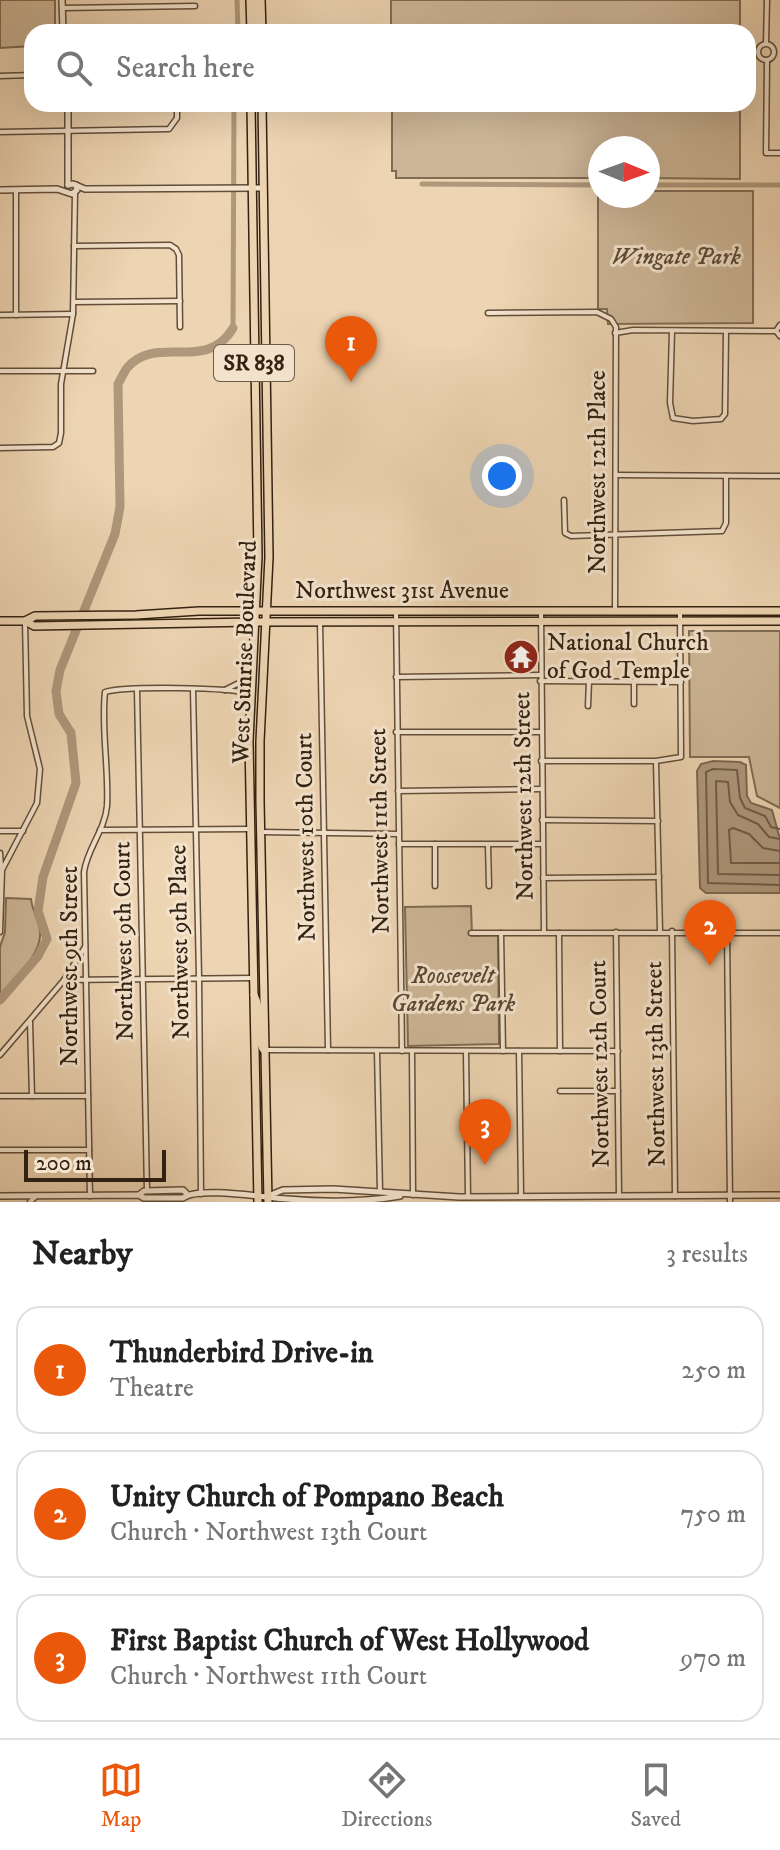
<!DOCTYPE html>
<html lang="en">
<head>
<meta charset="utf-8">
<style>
  body { margin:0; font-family:"IM FELL DW Pica",serif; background:#f6f6f6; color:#222 }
  .compass { position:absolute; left:588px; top:136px; width:72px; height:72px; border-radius:50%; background:#fff; box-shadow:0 8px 32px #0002; rotate:91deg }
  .scale { position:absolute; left:24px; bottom:20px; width:142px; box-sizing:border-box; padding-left:8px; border:4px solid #321; border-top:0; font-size:22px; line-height:28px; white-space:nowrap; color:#321; -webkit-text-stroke:6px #f3e3cd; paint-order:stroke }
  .you { position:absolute; left:502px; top:476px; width:28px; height:28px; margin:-20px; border:6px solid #fff; border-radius:50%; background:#1a73e8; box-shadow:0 0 0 12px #1a73e833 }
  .badge { display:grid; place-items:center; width:52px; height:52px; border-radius:50%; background:#ea580c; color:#fff; font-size:26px; font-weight:700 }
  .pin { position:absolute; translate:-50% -66px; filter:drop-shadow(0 2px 4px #0008) }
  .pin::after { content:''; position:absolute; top:42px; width:28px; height:24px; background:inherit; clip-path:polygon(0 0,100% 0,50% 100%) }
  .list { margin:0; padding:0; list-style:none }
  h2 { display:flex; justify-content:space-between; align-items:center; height:104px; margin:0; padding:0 32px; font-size:34px }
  h2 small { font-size:26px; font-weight:400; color:#767676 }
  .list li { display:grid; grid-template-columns:52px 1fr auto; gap:24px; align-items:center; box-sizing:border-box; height:128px; margin:0 16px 16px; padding:0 16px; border:2px solid #e0e0e0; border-radius:24px }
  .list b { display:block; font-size:30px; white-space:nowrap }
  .list p { margin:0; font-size:26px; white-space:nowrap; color:#767676 }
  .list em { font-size:26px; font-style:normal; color:#767676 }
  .icon { flex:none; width:44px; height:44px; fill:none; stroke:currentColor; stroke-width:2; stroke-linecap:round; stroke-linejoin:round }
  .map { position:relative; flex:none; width:780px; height:1202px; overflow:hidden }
  .search { position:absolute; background:#fff; box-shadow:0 8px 32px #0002; left:24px; right:24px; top:24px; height:88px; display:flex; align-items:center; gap:20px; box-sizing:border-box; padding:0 28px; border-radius:24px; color:#767676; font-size:30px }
  .sheet { height:536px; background:#fff }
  nav { display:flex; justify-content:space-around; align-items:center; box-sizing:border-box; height:112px; border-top:2px solid #e0e0e0; background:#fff; font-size:22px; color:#767676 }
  nav a { display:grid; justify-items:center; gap:4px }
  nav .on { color:#ea580c }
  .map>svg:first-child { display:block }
  .green { fill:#cdb697; stroke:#806c54; stroke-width:2 }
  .water { fill:#ae977b; stroke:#7d6851; stroke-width:2 }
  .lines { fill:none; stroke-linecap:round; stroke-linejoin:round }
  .shore { stroke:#705c46; stroke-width:2 }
  .canal { stroke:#ae977b; stroke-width:5 }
  .river { stroke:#ae977b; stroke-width:9 }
  .minor-casing { stroke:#624e39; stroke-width:7 }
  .tertiary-casing { stroke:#624e39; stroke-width:8 }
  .primary-casing { stroke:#321; stroke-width:10 }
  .minor { stroke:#f3e3cd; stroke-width:4 }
  .tertiary { stroke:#f3e3cd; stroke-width:5 }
  .primary { stroke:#edd4b2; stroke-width:7 }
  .labels { text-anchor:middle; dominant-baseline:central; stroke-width:6; stroke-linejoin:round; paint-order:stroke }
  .shield { fill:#f3e3cd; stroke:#6d5c49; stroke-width:2 }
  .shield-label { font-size:22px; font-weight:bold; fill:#321 }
  .park-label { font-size:24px; font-style:italic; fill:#5a4732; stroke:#f3e3cd }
  .street-label { font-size:24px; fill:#321; stroke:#f3e3cd }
  .poi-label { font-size:24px; fill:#321; stroke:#f3e3cd; text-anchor:start }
</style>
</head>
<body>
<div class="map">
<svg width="780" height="1202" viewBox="0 0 780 1202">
  <rect width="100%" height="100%" fill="#edd4b2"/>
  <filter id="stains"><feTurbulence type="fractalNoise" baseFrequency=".0025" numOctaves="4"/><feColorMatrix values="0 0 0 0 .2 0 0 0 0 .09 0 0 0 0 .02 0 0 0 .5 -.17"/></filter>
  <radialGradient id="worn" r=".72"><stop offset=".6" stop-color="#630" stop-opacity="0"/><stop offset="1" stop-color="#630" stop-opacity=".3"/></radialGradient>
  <g class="green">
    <polygon points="0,0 55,0 55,32 32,32 32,46 0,48"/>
    <rect x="391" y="0" width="349" height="32"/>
    <polygon points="392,104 740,104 740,179 648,178 648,148 600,148 600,178 396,178 396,171 392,171"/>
    <polygon points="598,191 600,191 600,196 648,196 648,191 753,191 753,323 608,324 607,309 598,309"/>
    <polygon points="689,631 780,631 780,808 757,796 749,757 690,757"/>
    <path d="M6,898L31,899C32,910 38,918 40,930C43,954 15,978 0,995V947L5,932Z"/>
    <polygon points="471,906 472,936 498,935 499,1044 408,1046 405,907"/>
  </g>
  <polygon class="water" points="713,761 740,762 746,765 747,796 751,803 772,810 780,839 780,893 706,893 700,888 697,771 701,764"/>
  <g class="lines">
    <g class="shore">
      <polyline points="780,829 771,827 765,816 745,808 740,798 737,770 713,769 706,772 708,883 780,885"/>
      <polyline points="780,839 769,837 758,824 738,815 730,802 728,782 716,781 718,874 780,875"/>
      <polyline points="780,851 763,848 749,834 733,828 729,830 731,863 780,863"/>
    </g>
    <g class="canal">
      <polyline points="237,0 238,32"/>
      <polyline points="422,184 600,185"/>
      <polyline points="648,185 780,185"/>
      <polyline points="233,328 234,104"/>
    </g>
    <path class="river" d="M0,1000L38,956L47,939L38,911L43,877L76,783L71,733L59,714L56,691L60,670L115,534L120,507L118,384C121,379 124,372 127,368C156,333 206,374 233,328"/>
    <defs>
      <g id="minor">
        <polyline points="62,8 195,6"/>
        <polyline points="766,43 767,0"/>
        <circle cx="766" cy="52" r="8"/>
        <polyline points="767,60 766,153 780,153"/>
        <polyline points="0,76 32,75"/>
        <polyline points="0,132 169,129 177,118 177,104"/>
        <polyline points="16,190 16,315"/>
        <polyline points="74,246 170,245 176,249 179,255 180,327"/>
        <polyline points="74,302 180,301"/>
        <polyline points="488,313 597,312 611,319 616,327 615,610"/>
        <polyline points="0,315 73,314"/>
        <polyline points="780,325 776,331 780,336"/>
        <polyline points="672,331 670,403 673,418 693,421 721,419 725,414 726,332"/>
        <polyline points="615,333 633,330 776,331"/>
        <polyline points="0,371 93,371"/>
        <polyline points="0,448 53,447 59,443 61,433 61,384 73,314 75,193"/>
        <polyline points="616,475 780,476"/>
        <polyline points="564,500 565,533 571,536 722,531 726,523 726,476"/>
        <polyline points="396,611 402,1051"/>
        <polyline points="541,611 544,932"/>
        <polyline points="320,622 328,1050"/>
        <polyline points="396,677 540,675"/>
        <polyline points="540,681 681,682"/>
        <polyline points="634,681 634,704"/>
        <polyline points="193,689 199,977 201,1194"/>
        <polyline points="137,690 147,1191"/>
        <polyline points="225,690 251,677"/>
        <polyline points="588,706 589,681"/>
        <polyline points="396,732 541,732"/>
        <polyline points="541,761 656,761 681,757 680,612"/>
        <polyline points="656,762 660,931"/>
        <polyline points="398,791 541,789"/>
        <polyline points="542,820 658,821"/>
        <polyline points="100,830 250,829"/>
        <polyline points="0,831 23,831"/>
        <polyline points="261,832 398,834"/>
        <polyline points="399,844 542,844"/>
        <polyline points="435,844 435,886"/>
        <polyline points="488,845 489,886"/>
        <polyline points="0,853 1,867"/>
        <polyline points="543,878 659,877"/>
        <polyline points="672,931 675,1196"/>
        <polyline points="0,932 2,870 37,803 40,769 27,716 25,621"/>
        <polyline points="616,932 619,1195"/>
        <polyline points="471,933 780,933"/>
        <polyline points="501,933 503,1051"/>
        <polyline points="559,933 560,1051"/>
        <polyline points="727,933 730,1202"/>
        <polyline points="64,980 253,978"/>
        <polyline points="30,1022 32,1096"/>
        <polyline points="266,1050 618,1051"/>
        <polyline points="377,1051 380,1192"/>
        <polyline points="412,1051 413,1195"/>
        <polyline points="519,1051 521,1195"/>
        <polyline points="466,1052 468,1197"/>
        <polyline points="0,1055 64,980 85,947"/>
        <polyline points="560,1091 618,1091"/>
        <polyline points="0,1096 88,1096"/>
        <polyline points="0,1150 89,1150"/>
        <path d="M90,1196L84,872C87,849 105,830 107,806C109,769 101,729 105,692C125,686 231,687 250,694"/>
        <polyline points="30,1202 36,1196"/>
      </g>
      <g id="tertiary">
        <polyline points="62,0 63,32"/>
        <polyline points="68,185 73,184 85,189 263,188"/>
        <polyline points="68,185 68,104"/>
        <polyline points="0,190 57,189 72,194 77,190 76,185"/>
        <polyline points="139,1195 144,1191 183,1190 187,1194"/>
        <path d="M0,1196L139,1195L144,1198H183C198,1186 267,1198 287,1199C322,1202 366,1202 400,1196"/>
        <polyline points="268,1196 283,1190 333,1189 459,1197 780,1195"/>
      </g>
      <g id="primary">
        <polyline points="250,0 251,32"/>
        <polyline points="255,0 256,32"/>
        <polyline points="261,0 262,32"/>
        <polyline points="251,104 258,556 249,741 258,1202"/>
        <polyline points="262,104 269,557 260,741 260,801 268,1202"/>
        <polyline points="0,621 25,621 34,626 253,622 780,621"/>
        <polyline points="25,621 35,616 136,615 199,611 780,611"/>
        <path d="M254,995C263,1012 255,1032 263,1049"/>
      </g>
    </defs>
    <use href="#minor" class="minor-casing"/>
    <use href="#tertiary" class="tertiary-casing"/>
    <use href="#primary" class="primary-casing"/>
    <use href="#minor" class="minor"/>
    <use href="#tertiary" class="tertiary"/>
    <use href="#primary" class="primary"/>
  </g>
  <defs>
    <symbol id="temple-disc" viewBox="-11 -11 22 22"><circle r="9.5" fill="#8f2418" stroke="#f3e3cd"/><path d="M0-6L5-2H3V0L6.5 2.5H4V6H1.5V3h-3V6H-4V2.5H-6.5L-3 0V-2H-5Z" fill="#fff"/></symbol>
  </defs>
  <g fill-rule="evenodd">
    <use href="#temple-disc" x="501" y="637" width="40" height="40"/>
  </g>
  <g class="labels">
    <rect class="shield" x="214" y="345" width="80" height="36" rx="6"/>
    <g class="shield-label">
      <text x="254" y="363">SR 838</text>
    </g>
    <g class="park-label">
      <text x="676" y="257">Wingate Park</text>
      <text x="453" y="976">Roosevelt<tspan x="453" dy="28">Gardens Park</tspan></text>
    </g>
    <g class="street-label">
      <text transform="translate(598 472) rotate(-90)">Northwest 12th Place</text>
      <text x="402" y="591">Northwest 31st Avenue</text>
      <text transform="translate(245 652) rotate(-88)">West Sunrise Boulevard</text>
      <text transform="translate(524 796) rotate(-91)">Northwest 12th Street</text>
      <text transform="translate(380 831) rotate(-91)">Northwest 11th Street</text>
      <text transform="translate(306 837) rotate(-91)">Northwest 10th Court</text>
      <text transform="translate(124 941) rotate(-91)">Northwest 9th Court</text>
      <text transform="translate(180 942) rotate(-91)">Northwest 9th Place</text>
      <text transform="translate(70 966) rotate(-90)">Northwest 9th Street</text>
      <text transform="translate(600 1064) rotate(-91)">Northwest 12th Court</text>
      <text transform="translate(656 1064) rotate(-91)">Northwest 13th Street</text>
    </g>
    <g class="poi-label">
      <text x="547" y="643">National Church<tspan x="547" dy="28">of God Temple</tspan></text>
    </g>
  </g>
  <rect width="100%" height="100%" filter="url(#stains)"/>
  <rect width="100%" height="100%" fill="url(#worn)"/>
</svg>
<svg class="compass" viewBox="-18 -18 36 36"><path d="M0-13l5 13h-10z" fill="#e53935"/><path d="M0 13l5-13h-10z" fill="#767676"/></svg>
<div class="scale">200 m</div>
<div class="you"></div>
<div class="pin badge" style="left:351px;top:382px">1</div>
<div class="pin badge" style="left:710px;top:966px">2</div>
<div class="pin badge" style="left:485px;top:1165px">3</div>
<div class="search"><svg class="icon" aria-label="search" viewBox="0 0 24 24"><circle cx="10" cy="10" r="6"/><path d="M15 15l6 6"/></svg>Search here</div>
</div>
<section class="sheet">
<h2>Nearby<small>3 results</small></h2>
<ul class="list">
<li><span class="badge">1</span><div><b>Thunderbird Drive-in</b><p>Theatre</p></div><em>250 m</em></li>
<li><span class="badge">2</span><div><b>Unity Church of Pompano Beach</b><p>Church · Northwest 13th Court</p></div><em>750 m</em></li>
<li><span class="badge">3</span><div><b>First Baptist Church of West Hollywood</b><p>Church · Northwest 11th Court</p></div><em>970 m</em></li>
</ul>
</section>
<nav>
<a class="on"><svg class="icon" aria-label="map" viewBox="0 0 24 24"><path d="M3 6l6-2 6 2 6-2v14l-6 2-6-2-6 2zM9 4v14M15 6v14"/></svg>Map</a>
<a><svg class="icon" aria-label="directions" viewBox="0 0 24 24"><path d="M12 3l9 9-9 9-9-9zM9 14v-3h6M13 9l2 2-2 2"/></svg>Directions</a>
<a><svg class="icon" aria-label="saved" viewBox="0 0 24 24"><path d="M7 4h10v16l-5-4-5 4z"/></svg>Saved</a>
</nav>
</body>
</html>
